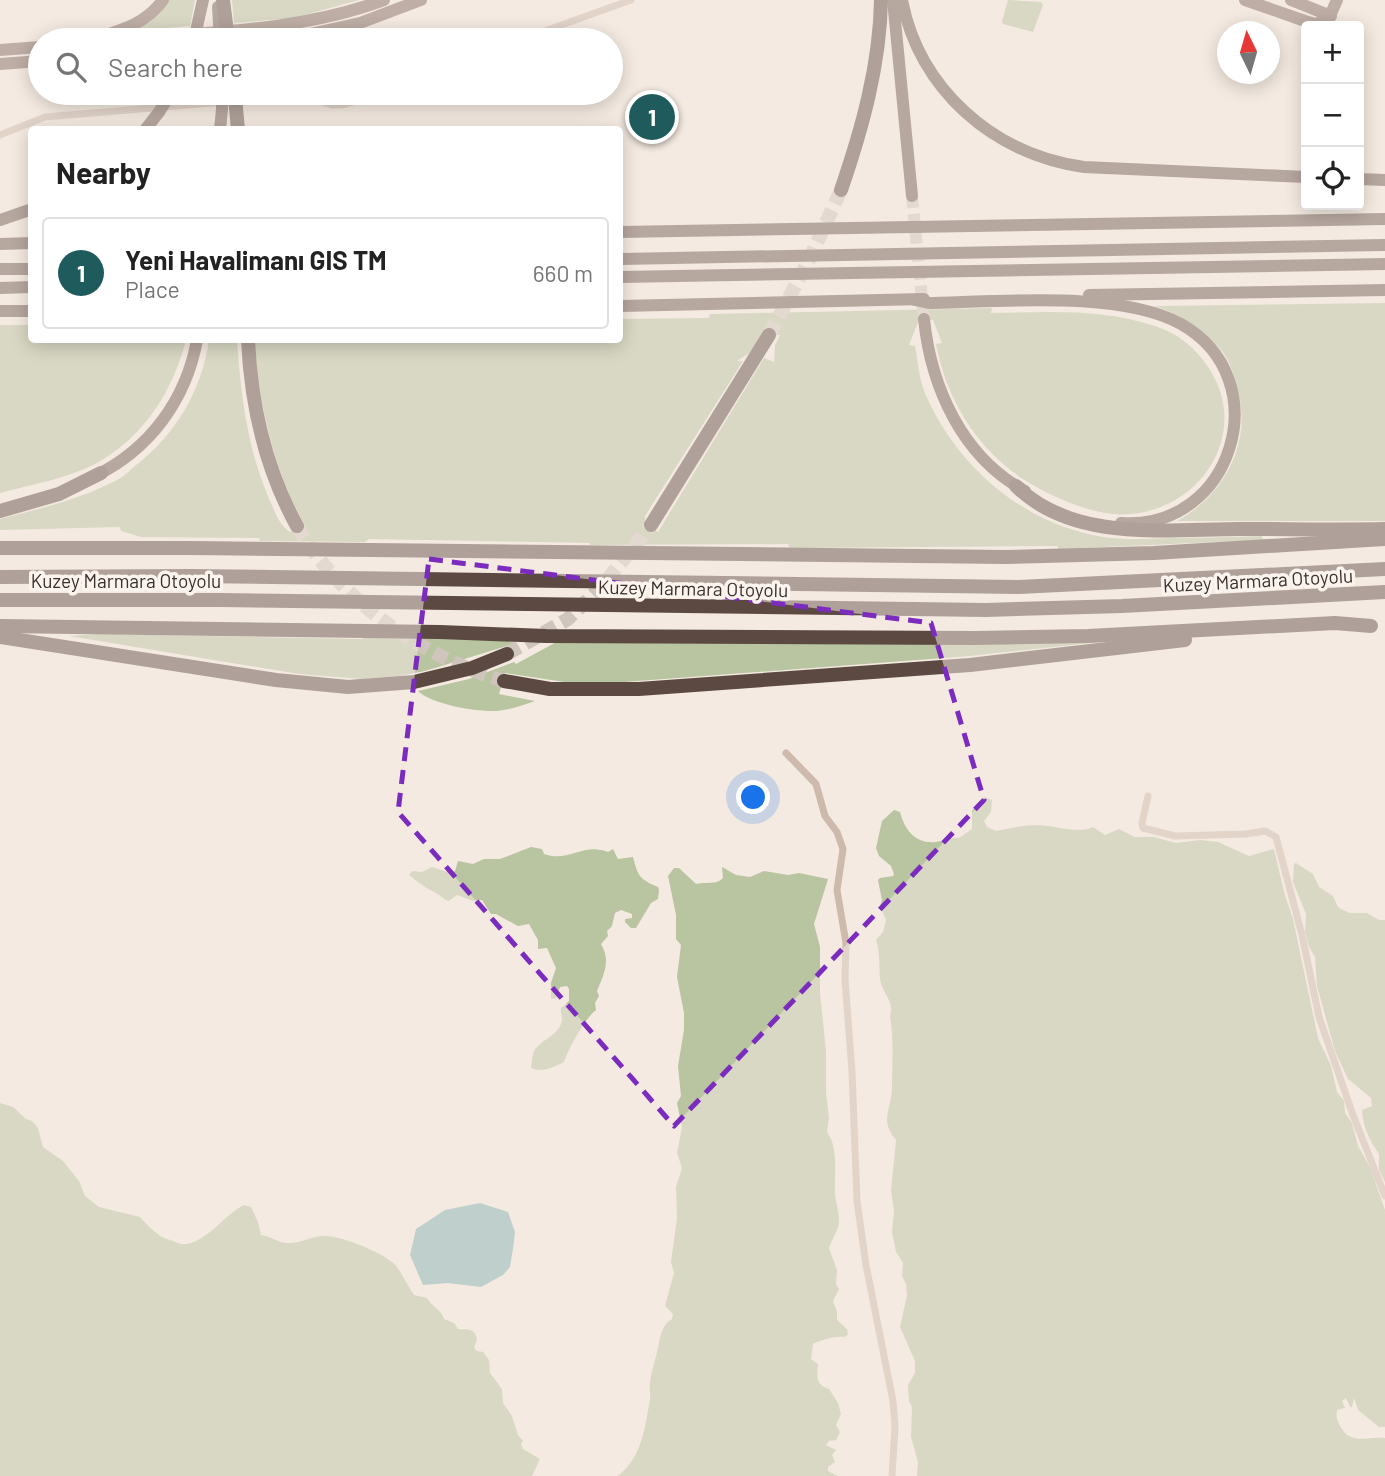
<!DOCTYPE html>
<html lang="en">
<head>
<meta charset="utf-8">
<style>
  body { margin:0; font-family:Barlow,sans-serif; background:#f6f6f6; color:#222 }
  .controls { position:absolute; right:21px; top:21px; display:grid; overflow:hidden; border-radius:7px; box-shadow:0 4px 18px #0003 }
  .controls button { width:63px; height:63px; display:grid; place-items:center; padding:0; border:0; border-bottom:2px solid #e0e0e0; background:#fff; color:#222; font:35px sans-serif }
  .compass { position:absolute; left:1217px; top:21px; width:63px; height:63px; border-radius:50%; background:#fff; box-shadow:0 4px 18px #0003; rotate:355deg }
  .you { position:absolute; left:754px; top:798px; width:24px; height:24px; margin:-18px; border:5px solid #fff; border-radius:50%; background:#1a73e8; box-shadow:0 0 0 10px #1a73e833 }
  .badge { display:grid; place-items:center; width:46px; height:46px; border-radius:50%; background:#1f5b5d; color:#fff; font-size:23px; font-weight:700 }
  .pin { position:absolute; translate:-50% -50%; border:4px solid #fff; box-shadow:0 2px 7px #0006 }
  .list { margin:0; padding:0; list-style:none }
  h2 { display:flex; justify-content:space-between; align-items:center; height:91px; margin:0; padding:0 28px; font-size:30px }
  h2 small { font-size:23px; font-weight:400; color:#767676 }
  .list li { display:grid; grid-template-columns:46px 1fr auto; gap:21px; align-items:center; box-sizing:border-box; height:112px; margin:0 14px 14px; padding:0 14px; border:2px solid #e0e0e0; border-radius:7px }
  .list b { display:block; font-size:26px; white-space:nowrap }
  .list p { margin:0; font-size:23px; white-space:nowrap; color:#767676 }
  .list em { font-size:23px; font-style:normal; color:#767676 }
  .icon { flex:none; width:38px; height:38px; fill:none; stroke:currentColor; stroke-width:2; stroke-linecap:round; stroke-linejoin:round }
  .map { position:relative; flex:none; width:1385px; height:1476px; overflow:hidden }
  .search { position:absolute; background:#fff; box-shadow:0 4px 18px #0003; left:28px; top:28px; width:595px; height:77px; display:flex; align-items:center; gap:18px; box-sizing:border-box; padding:0 24px; border-radius:38px; color:#767676; font-size:26px }
  .panel { position:absolute; background:#fff; box-shadow:0 4px 18px #0003; left:28px; top:126px; width:595px; height:217px; border-radius:7px }
  .map>svg:first-child { display:block }
  .green { fill:#b9c4a0; fill-rule:evenodd }
  .water { fill:#7fb1b2 }
  .lines { fill:none; stroke-linecap:round; stroke-linejoin:round }
  .trunk-tunnel { stroke:#cfc5bd; stroke-width:12; stroke-dasharray:12 6; stroke-linecap:butt }
  .motorway-tunnel { stroke:#cfc5bd; stroke-width:14; stroke-dasharray:14 7; stroke-linecap:butt }
  .minor { stroke:#cdbaac; stroke-width:7 }
  .primary { stroke:#7d665c; stroke-width:12 }
  .trunk { stroke:#6c584f; stroke-width:12 }
  .motorway { stroke:#5c4942; stroke-width:14 }
  .trunk-bridge { stroke:#6c584f; stroke-width:12 }
  .motorway-bridge { stroke:#5c4942; stroke-width:14 }
  .marked { fill:none; stroke:#7b2cbf; stroke-width:5; stroke-dasharray:14 9; stroke-linejoin:round }
  .labels { text-anchor:middle; dominant-baseline:central; stroke-width:7; stroke-linejoin:round; paint-order:stroke }
  .street-label { font-size:19px; fill:#3b2f2b; stroke:#fbf4ee }
</style>
</head>
<body>
<div class="map">
<svg width="1385" height="1476" viewBox="0 0 1385 1476">
  <rect width="100%" height="100%" fill="#f4eae1"/>
  <g class="green">
    <polygon points="167,0 195,0 190,26 135,31 150,21"/>
    <polygon points="232,0 359,0 294,18 234,23"/>
    <polygon points="1008,0 1041,2 1043,5 1033,32 1003,24 1002,21"/>
    <path d="M1385,303V521H1177C1224,495 1252,444 1238,390C1234,376 1231,362 1221,350C1203,328 1182,316 1155,306Z"/>
    <path d="M992,308L991,313C1046,312 1102,308 1155,326C1177,333 1195,347 1208,367C1251,430 1204,507 1132,514C1097,518 1051,497 1023,479C976,448 946,398 936,344L942,343L933,320H919L909,345L915,346C918,361 919,379 925,393C956,466 1023,524 1103,537C1124,540 1146,539 1167,538C1199,538 1230,537 1262,536L1263,540L1058,549V546L790,548L788,544L590,545V543L369,539L365,542L260,541L259,538L141,537L121,531L120,527L0,530V519C39,509 77,500 113,482C121,479 128,472 135,466C176,434 201,392 209,340H237C241,396 247,448 270,501C275,512 279,525 290,532L304,523C271,465 261,404 252,340H620V319L709,318L710,314ZM764,335H780L775,345L774,362L764,358L658,532L645,523V516L743,361H737L751,352Z"/>
    <path d="M0,325H31L32,340H186C173,389 147,433 102,460C72,478 33,484 0,493Z"/>
    <polygon points="98,634 363,639 364,636 516,641 507,646 425,671 399,676 362,679 299,674 69,636"/>
    <path d="M562,639L1101,642L970,656L624,682L571,683L505,673L499,694L535,701C523,705 510,710 497,711C477,712 433,705 418,691L469,679L514,662L516,664Z"/>
    <path d="M984,797L992,800L991,812L984,821L987,827L996,831C1010,828 1025,825 1039,825C1054,826 1080,834 1093,827L1105,835L1119,829L1135,837H1154L1176,843L1200,840L1218,842L1249,856L1274,849L1284,892L1293,919L1318,1038L1331,1066L1337,1092L1344,1101L1345,1113L1352,1123L1358,1146L1370,1167L1385,1210V1427H1379L1358,1410L1354,1398L1352,1407H1350L1346,1398L1342,1401L1345,1408L1337,1410C1336,1418 1337,1419 1340,1426C1351,1446 1366,1436 1385,1438V1476H917L918,1462L911,1437L912,1407L909,1401L908,1385L915,1373V1361L900,1327L907,1295L906,1284L902,1276L903,1263L896,1252L892,1232L894,1211L891,1191L896,1140C891,1134 888,1129 887,1121C887,1110 892,1099 892,1088C892,1065 894,1039 890,1016C895,1002 882,993 880,979C879,966 880,951 876,940L883,932L886,920L880,906L882,900L878,880L880,878L893,876L894,874L891,866L879,856L876,848L882,821L894,810L900,812C905,831 916,844 936,842C944,841 951,837 959,838L972,829V811Z"/>
    <path d="M531,847L542,849L544,854C569,863 583,842 608,852L613,849L618,859L633,857C638,876 639,879 658,887L659,890L658,899L651,903L636,928H631L625,922V919L632,918V914L621,910L615,913L612,926L607,931L608,936L601,944C611,961 604,974 597,991L599,996L595,1003L596,1010C585,1018 568,1050 564,1062C554,1067 543,1073 531,1068C532,1062 532,1056 534,1051C541,1039 561,1035 562,1019C562,1015 560,1012 561,1008L569,1001V989L567,986L560,987L556,998L551,999V983L556,968L547,948L538,949V940L529,924L518,926L496,914H491L482,900L473,901L457,895L449,901C442,899 441,895 434,892C424,887 418,882 409,875L412,871L422,872L432,867L451,873L455,871L458,861L473,864L484,859H500Z"/>
    <path d="M1296,863L1313,874L1319,887L1333,896L1338,907L1343,910L1350,913H1367L1379,920H1385V1182L1379,1170V1154C1370,1141 1363,1128 1362,1110L1372,1106L1371,1098L1348,1079L1335,1051L1317,986L1315,957L1309,947L1305,932L1306,914L1293,882L1294,864Z"/>
    <path d="M722,867L736,875L750,877L764,871L788,875L799,873L828,879L814,924L820,947V993L826,1051V1093L829,1118L827,1132C839,1148 834,1175 835,1194C836,1205 841,1216 838,1227C836,1234 831,1241 829,1248L837,1270L836,1284L839,1289L833,1301L837,1312V1320L847,1329L848,1334L845,1337C836,1336 821,1340 813,1344L811,1359L818,1364C817,1375 815,1385 829,1389L838,1403L841,1414L836,1425L840,1432L836,1440L829,1441L826,1445L836,1450L832,1455L835,1462L828,1467V1471L838,1476H618C642,1457 645,1428 650,1399C651,1394 649,1389 650,1383C651,1371 656,1359 658,1347C660,1337 662,1324 672,1319L673,1314L665,1306L674,1273L671,1262L677,1218L676,1187L682,1168L677,1153L682,1127L677,1103L681,1096L678,1066L684,1030V1013L677,977L681,945L676,939V915L668,876L674,868H679L696,884C706,881 715,886 723,878Z"/>
    <path d="M0,1103L13,1107L26,1119L32,1121L38,1128L43,1147L63,1161L79,1181L85,1196L99,1207L140,1217C148,1226 158,1237 170,1240C175,1241 180,1245 185,1244C206,1243 225,1214 244,1205L251,1207L258,1222L261,1235C271,1236 278,1243 287,1243C300,1244 311,1236 324,1236C340,1235 388,1254 397,1267C403,1276 408,1286 414,1295L427,1298C432,1307 442,1310 444,1319L454,1323L458,1329C468,1330 474,1327 477,1339L474,1348L477,1351L483,1352L489,1360L490,1373L502,1389L503,1403L512,1416L518,1435L523,1441L521,1444L523,1449L540,1459L532,1476H0Z"/>
  </g>
  <polygon class="water" points="480,1203 508,1212 515,1232 513,1249 510,1267 503,1275 481,1287 448,1283 423,1285 410,1255 416,1229 445,1210"/>
  <g class="lines">
    <polyline class="trunk-tunnel" points="912,196 924,319"/>
    <g class="motorway-tunnel">
      <polyline points="769,335 809,260 841,190"/>
      <path d="M297,526C340,601 422,657 504,681"/>
      <polyline points="507,654 568,619 603,585 651,525"/>
    </g>
    <g class="minor">
      <polyline points="520,40 631,0"/>
      <polyline points="235,101 304,95 332,105 343,105 383,93"/>
      <polyline points="0,135 45,117 223,102"/>
      <polyline points="786,753 816,784 825,816 837,832 843,849 837,890 846,943 845,979 852,1072 857,1201 866,1265 893,1401 895,1427 892,1476"/>
      <polyline points="1148,796 1142,823 1143,828 1175,836 1246,834 1265,831 1276,837 1302,935 1319,1017 1353,1115 1385,1196"/>
    </g>
    <g class="primary">
      <polyline points="1245,0 1305,21 1315,24 1328,20 1337,0"/>
      <polyline points="1291,0 1331,16"/>
      <path d="M90,40C118,31 144,26 163,0"/>
      <path d="M114,40C205,32 297,32 384,0"/>
      <polyline points="283,40 360,23 421,0"/>
      <polyline points="0,50 40,47"/>
      <polyline points="0,64 40,61"/>
    </g>
    <g class="trunk">
      <polyline points="893,0 912,196"/>
      <path d="M902,0C919,89 994,155 1084,167L1306,177"/>
      <polyline points="145,130 159,112"/>
      <polyline points="220,130 222,109"/>
      <polyline points="1359,179 1385,180"/>
      <polyline points="0,220 32,209"/>
      <polyline points="620,232 1385,219"/>
      <polyline points="0,244 32,243"/>
      <polyline points="620,259 1385,245"/>
      <polyline points="0,269 32,269"/>
      <polyline points="620,277 1385,264"/>
      <polyline points="0,288 32,287"/>
      <polyline points="1089,295 1385,290"/>
      <path d="M915,300L929,303C999,302 1119,290 1181,324C1279,379 1233,531 1121,523"/>
      <polyline points="620,306 924,299"/>
      <polyline points="0,311 32,311"/>
      <path d="M924,319C931,387 962,457 1025,491"/>
      <path d="M95,476C150,449 186,400 197,340"/>
    </g>
    <g class="motorway">
      <polyline points="236,108 238,130"/>
      <path d="M841,190C862,129 880,65 881,0"/>
      <path d="M248,340C251,405 265,468 297,526"/>
      <path d="M1016,486C1074,543 1167,529 1241,529C1289,529 1337,530 1385,529"/>
      <polyline points="0,511 59,494 101,473"/>
      <polyline points="651,525 769,335"/>
      <polyline points="0,548 190,548 1005,557 1154,553 1385,539"/>
      <polyline points="0,577 191,576 1019,587 1385,569"/>
      <polyline points="0,600 220,600 986,610 1122,606 1385,592"/>
      <polyline points="0,626 440,632 546,636 974,638 1088,636 1335,623 1371,626"/>
      <polyline points="0,637 276,680 348,687 414,682 472,668 507,654"/>
      <polyline points="504,681 550,689 639,689 970,665 1185,640"/>
    </g>
    <g class="trunk-bridge">
      <polyline points="218,7 220,40"/>
      <polyline points="194,40 203,0"/>
      <polyline points="222,109 222,93"/>
      <polyline points="159,112 171,93"/>
    </g>
    <g class="motorway-bridge">
      <polyline points="223,0 228,40"/>
      <polyline points="234,93 236,108"/>
    </g>
  </g>
  <path d="M0 0H1385V1476H0ZM429,559L931,623L984,800L674,1126L398,812Z" fill="#f4eae1" fill-opacity=".55" fill-rule="evenodd"/>
  <path class="marked" d="M429,559L931,623L984,800L674,1126L398,812Z"/>
  <g class="labels">
    <g class="street-label">
      <text x="126" y="580">Kuzey Marmara Otoyolu</text>
      <text transform="translate(1258 580) rotate(-3)">Kuzey Marmara Otoyolu</text>
      <text transform="translate(693 588) rotate(1)">Kuzey Marmara Otoyolu</text>
    </g>
  </g>
</svg>
<div class="controls">
<button>+</button>
<button>−</button>
<button><svg class="icon" aria-label="locate" viewBox="0 0 24 24"><circle cx="12" cy="12" r="6"/><path d="M12 2v4M12 18v4M2 12h4M18 12h4"/></svg></button>
</div>
<svg class="compass" viewBox="-18 -18 36 36"><path d="M0-13l5 13h-10z" fill="#e53935"/><path d="M0 13l5-13h-10z" fill="#767676"/></svg>
<div class="you"></div>
<div class="pin badge" style="left:652px;top:117px">1</div>
<div class="search"><svg class="icon" aria-label="search" viewBox="0 0 24 24"><circle cx="10" cy="10" r="6"/><path d="M15 15l6 6"/></svg>Search here</div>
<section class="panel">
<h2>Nearby<small></small></h2>
<ul class="list">
<li><span class="badge">1</span><div><b>Yeni Havalimanı GIS TM</b><p>Place</p></div><em>660 m</em></li>
</ul>
</section>
</div>
</body>
</html>
